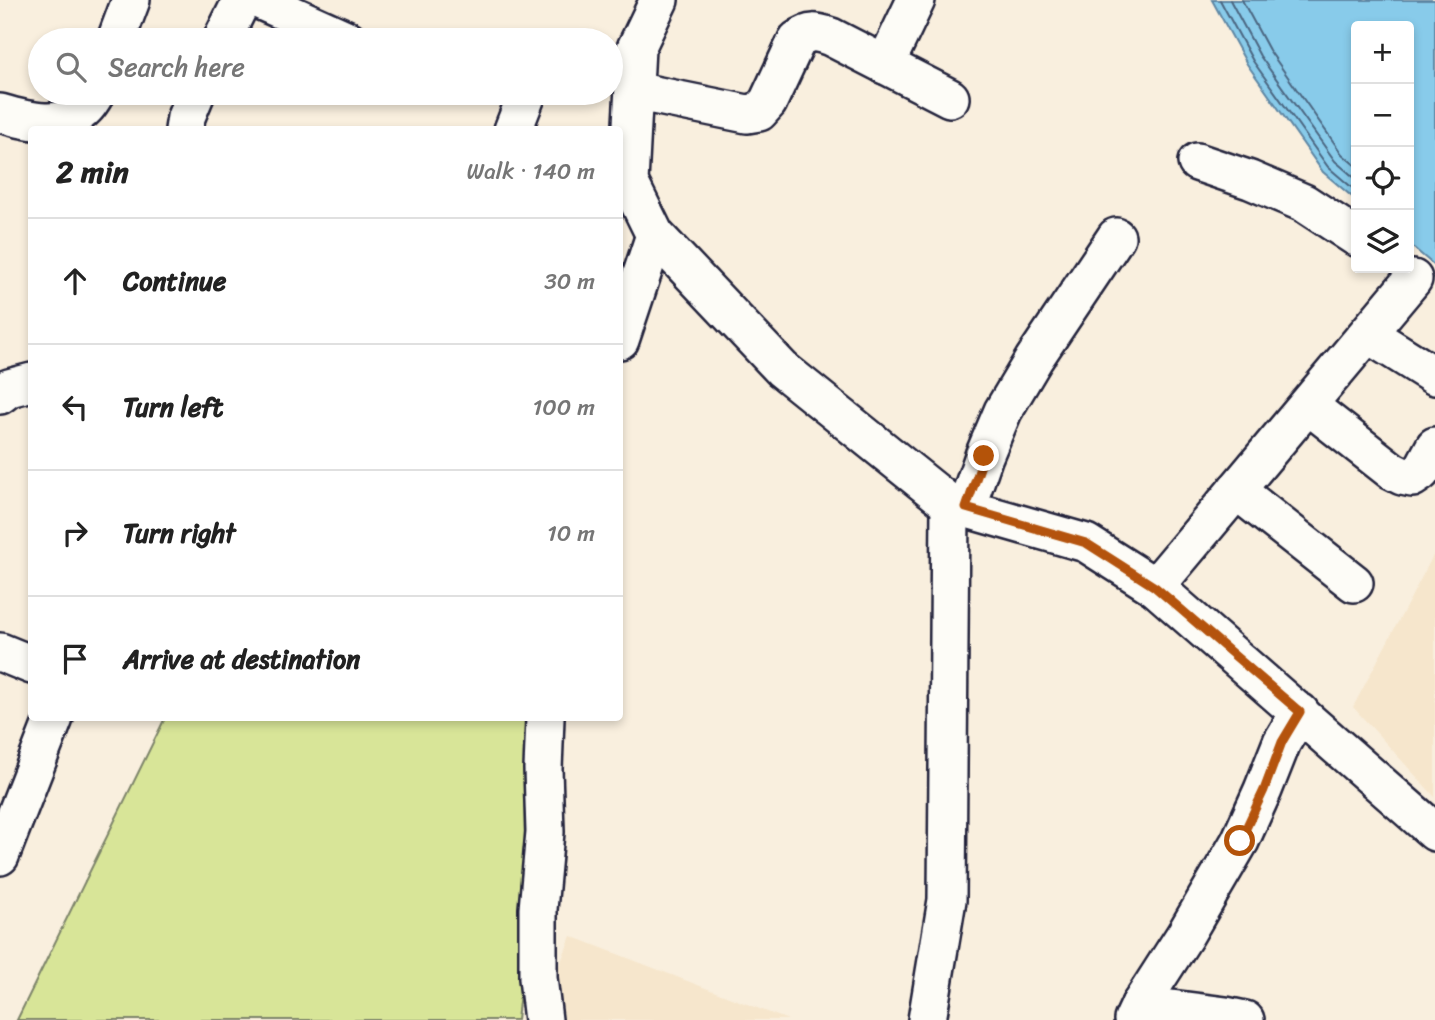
<!DOCTYPE html>
<html lang="en">
<head>
<meta charset="utf-8">
<style>
  body { margin:0; font-family:Sriracha,sans-serif; background:#f2f2f2; color:#222 }
  .controls { position:absolute; right:21px; top:21px; display:grid; overflow:hidden; border-radius:7px; box-shadow:0 4px 10px #0003 }
  .controls button { width:63px; height:63px; display:grid; place-items:center; padding:0; border:0; border-bottom:2px solid #e0e0e0; background:#fff; color:#222; font:35px sans-serif }
  .stop { position:absolute; width:21px; height:21px; margin:-16px; border:5px solid #b45309; border-radius:50%; background:#fff }
  .stop.end { background:#b45309; border-color:#fff; box-shadow:0 2px 7px #0008 }
  .list { margin:0; padding:0; list-style:none }
  h2 { display:flex; justify-content:space-between; align-items:center; height:91px; margin:0; padding:0 28px; font-size:30px }
  h2 small { font-size:23px; font-weight:400; color:#767676 }
  .list li { display:grid; grid-template-columns:46px 1fr auto; gap:21px; align-items:center; box-sizing:border-box; height:126px; padding:0 28px; border-top:2px solid #e0e0e0 }
  .list b { display:block; font-size:26px; white-space:nowrap }
  .list em { font-size:23px; font-style:normal; color:#767676 }
  .icon { flex:none; width:38px; height:38px; fill:none; stroke:currentColor; stroke-width:2; stroke-linecap:round; stroke-linejoin:round }
  .map { position:relative; flex:none; width:1435px; height:1020px; overflow:hidden }
  .search { position:absolute; background:#fff; box-shadow:0 4px 10px #0003; left:28px; top:28px; width:595px; height:77px; display:flex; align-items:center; gap:18px; box-sizing:border-box; padding:0 24px; border-radius:38px; color:#767676; font-size:26px }
  .panel { position:absolute; background:#fff; box-shadow:0 4px 10px #0003; left:28px; top:126px; width:595px; height:595px; border-radius:7px }
  .map>svg:first-child { display:block }
  .built { fill:#f6e6cc }
  .green { fill:#d8e598; stroke:#7d846a; stroke-width:2 }
  .water { fill:#88cbea; stroke:#5f87a4; stroke-width:2 }
  .lines { fill:none; stroke-linecap:round; stroke-linejoin:round }
  .shore { stroke:#4b6681; stroke-width:2 }
  .minor-casing { stroke:#22223b; stroke-width:42 }
  .minor { stroke:#fdfcf7; stroke-width:37 }
  .route { stroke:#b45309; stroke-width:9 }
</style>
</head>
<body>
<div class="map">
<svg width="1435" height="1020" viewBox="0 0 1435 1020">
  <rect width="100%" height="100%" fill="#f9efde"/>
  <filter id="ink" filterUnits="userSpaceOnUse"><feTurbulence type="fractalNoise" baseFrequency=".0143" numOctaves="2"/><feDisplacementMap in="SourceGraphic" scale="14" xChannelSelector="R" yChannelSelector="G"/><feConvolveMatrix kernelMatrix="1 2 1 2 8 2 1 2 1" color-interpolation-filters="sRGB"/></filter>
  <g filter="url(#ink)">
    <g class="built">
      <polygon points="1435,552 1435,797 1353,707"/>
      <polygon points="571,936 788,1020 538,1020"/>
    </g>
    <polygon class="green" points="165,718 531,718 524,764 526,937 517,1020 17,1020"/>
    <polygon class="water" points="1212,0 1435,0 1435,266 1409,244 1409,26 1356,26 1356,200 1323,172 1247,64"/>
    <g class="lines">
      <g class="shore">
        <polyline points="1220,0 1253,61 1328,167 1356,191"/>
        <polyline points="1230,0 1260,56 1335,161 1356,179"/>
        <polyline points="1242,0 1269,50 1342,154 1356,166"/>
      </g>
      <defs>
        <g id="minor">
          <polyline points="259,0 348,40"/>
          <polyline points="659,0 636,48 629,182 655,235 782,369 950,504 947,900 927,1020"/>
          <polyline points="116,40 131,0"/>
          <polyline points="222,40 242,0"/>
          <polyline points="885,65 916,0"/>
          <path d="M634,91L747,114L759,112L768,102L797,40C810,30 816,32 831,37L950,98"/>
          <path d="M0,113C27,121 64,131 86,107C90,103 93,97 96,93"/>
          <polyline points="184,130 186,117 196,93"/>
          <polyline points="513,130 527,94"/>
          <polyline points="1197,162 1250,180 1304,203 1356,237"/>
          <polyline points="1368,334 1435,376"/>
          <polyline points="620,340 655,235"/>
          <polyline points="0,395 9,388 32,382"/>
          <polyline points="1308,405 1392,471 1402,476 1412,478 1421,472 1435,446"/>
          <polyline points="1236,490 1354,583"/>
          <polyline points="950,504 1086,543 1155,587 1435,832"/>
          <polyline points="966,508 984,456 1003,411 1034,359 1116,237"/>
          <polyline points="1155,587 1413,279"/>
          <polyline points="0,652 32,665"/>
          <polyline points="0,856 54,718"/>
          <polyline points="1140,1005 1226,1016 1245,1020"/>
          <polyline points="543,1020 538,978 538,909 545,832 543,769 545,718"/>
          <polyline points="1133,1020 1140,1005 1185,935 1240,841 1263,790 1282,742 1300,712"/>
        </g>
      </defs>
      <use href="#minor" class="minor-casing"/>
      <use href="#minor" class="minor"/>
    </g>
  </g>
  <g class="lines" filter="url(#ink)">
    <polyline class="route" points="984,456 966,508 1086,543 1155,587 1300,712 1282,742 1264,790 1240,841"/>
  </g>
</svg>
<div class="controls">
<button>+</button>
<button>−</button>
<button><svg class="icon" aria-label="locate" viewBox="0 0 24 24"><circle cx="12" cy="12" r="6"/><path d="M12 2v4M12 18v4M2 12h4M18 12h4"/></svg></button>
<button><svg class="icon" aria-label="layers" viewBox="0 0 24 24"><path d="M12 4l9 5-9 5-9-5zM3 14l9 5 9-5"/></svg></button>
</div>
<div class="stop" style="left:1240px;top:841px"></div>
<div class="stop end" style="left:984px;top:456px"></div>
<div class="search"><svg class="icon" aria-label="search" viewBox="0 0 24 24"><circle cx="10" cy="10" r="6"/><path d="M15 15l6 6"/></svg>Search here</div>
<section class="panel">
<h2>2 min<small>Walk · 140 m</small></h2>
<ul class="list">
<li><svg class="icon" aria-label="ahead" viewBox="0 0 24 24"><path d="M12 20V5M6 11l6-6 6 6"/></svg><div><b>Continue</b></div><em>30 m</em></li>
<li><svg class="icon" aria-label="left" viewBox="0 0 24 24"><path d="M17 20v-9H6M10 6l-5 5 5 5"/></svg><div><b>Turn left</b></div><em>100 m</em></li>
<li><svg class="icon" aria-label="right" viewBox="0 0 24 24"><path d="M7 20v-9h11M14 6l5 5-5 5"/></svg><div><b>Turn right</b></div><em>10 m</em></li>
<li><svg class="icon" aria-label="arrive" viewBox="0 0 24 24"><path d="M6 21V4h12l-3 4 3 4H6"/></svg><div><b>Arrive at destination</b></div></li>
</ul>
</section>
</div>
</body>
</html>
